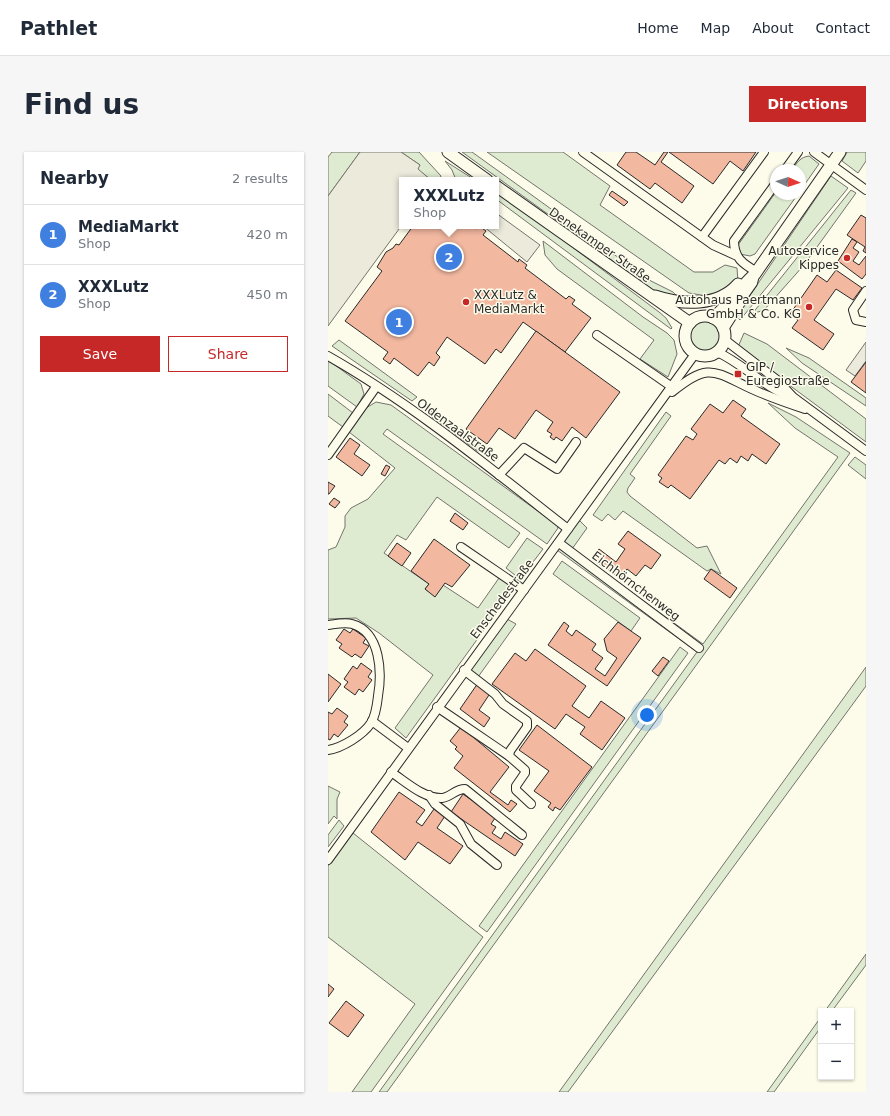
<!DOCTYPE html>
<html lang="en">
<head>
<meta charset="utf-8">
<style>
  body { margin:0; font-family:"DejaVu Sans",sans-serif; background:#f6f6f7; color:#1f2937 }
  .controls { position:absolute; right:12px; bottom:12px; display:grid; overflow:hidden; border-radius:0px; box-shadow:0 1px 3px #0004 }
  .controls button { width:36px; height:36px; display:grid; place-items:center; padding:0; border:0; border-bottom:1px solid #e0e1e3; background:#fff; color:#1f2937; font:20px sans-serif }
  .compass { position:absolute; left:442px; top:12px; width:36px; height:36px; border-radius:50%; background:#fff; box-shadow:0 1px 3px #0004; rotate:93deg }
  .you { position:absolute; left:319px; top:563px; width:14px; height:14px; margin:-10px; border:3px solid #fff; border-radius:50%; background:#1a73e8; box-shadow:0 0 0 6px #1a73e833 }
  .badge { display:grid; place-items:center; width:26px; height:26px; border-radius:50%; background:#c62828; color:#fff; font-size:13px; font-weight:700 }
  .pin { position:absolute; translate:-50% -50%; border:2px solid #fff; box-shadow:0 1px 4px #0006 }
  .popup { position:absolute; left:71px; top:25px; width:100px; height:52px; box-sizing:border-box; display:grid; place-content:center; border-radius:0px; background:#fff; filter:drop-shadow(0 1px 3px #0005); font-size:13px; white-space:nowrap; color:#747a83 }
  .popup b { font-size:15px; color:#1f2937 }
  .popup::after { content:''; position:absolute; left:50%; top:100%; margin-left:-8px; border:8px solid transparent; border-top-color:#fff }
  .list { margin:0; padding:0; list-style:none }
  h2 { display:flex; justify-content:space-between; align-items:center; height:52px; margin:0; padding:0 16px; font-size:17px }
  h2 small { font-size:13px; font-weight:400; color:#747a83 }
  .list li { display:grid; grid-template-columns:26px 1fr auto; gap:12px; align-items:center; box-sizing:border-box; height:60px; padding:0 16px; border-top:1px solid #e0e1e3 }
  .list b { display:block; font-size:15px; white-space:nowrap }
  .list p { margin:0; font-size:13px; white-space:nowrap; color:#747a83 }
  .list em { font-size:13px; font-style:normal; color:#747a83 }
  .actions { display:flex; gap:8px; padding:12px 16px }
  .actions a { flex:1; padding:9px 0; border:1px solid #c62828; border-radius:0px; text-align:center; font-size:14px; color:#c62828 }
  .actions .main { background:#c62828; color:#fff }
  .map { position:relative; flex:none; width:538px; height:940px; overflow:hidden; border-radius:0px }
  header { display:flex; align-items:center; gap:24px; box-sizing:border-box; height:56px; padding:0 20px; background:#fff; border-bottom:1px solid #e0e1e3 }
  header strong { font-size:19px }
  nav { display:flex; gap:22px; margin-inline-start:auto; font-size:14px }
  .intro { display:flex; align-items:center; justify-content:space-between; box-sizing:border-box; height:96px; padding:0 24px }
  h1 { margin:0; font-size:28px }
  .button { padding:10px 18px; border-radius:0px; background:#c62828; color:#fff; font-size:14px; font-weight:700 }
  main { display:flex; gap:24px; padding:0 24px }
  aside { flex:1; background:#fff; border-radius:0px; box-shadow:0 1px 3px #0004 }
  .map>svg:first-child { display:block }
  .green { fill:#deebd1; stroke:#74746e }
  .parking { fill:#eceadb; stroke:#74746e }
  .building { fill:#f2b8a0; stroke:#2b2b2b }
  .lines { fill:none; stroke-linecap:round; stroke-linejoin:round }
  .minor-casing { stroke:#2b2b2b; stroke-width:10 }
  .major-casing { stroke:#2b2b2b; stroke-width:13 }
  .minor { stroke:#fdfbea; stroke-width:8 }
  .major { stroke:#fdfbea; stroke-width:11 }
  .poi-dot { fill:#c62828; stroke:#fdfbea; stroke-width:1.5 }
  .labels { text-anchor:middle; dominant-baseline:central; stroke-width:3; stroke-linejoin:round; paint-order:stroke }
  .street-label { font-size:12px; fill:#2b2b2b; stroke:#fdfbea }
  .poi-label { font-size:12px; fill:#2b2b2b; stroke:#fdfbea; text-anchor:end }
</style>
</head>
<body>
<header>
<strong>Pathlet</strong>
<nav><a>Home</a><a>Map</a><a>About</a><a>Contact</a></nav>
</header>
<div class="intro"><h1>Find us</h1><a class="button">Directions</a></div>
<main>
<aside>
<h2>Nearby<small>2 results</small></h2>
<ul class="list">
<li><span class="badge" style="background:#3f7fe0">1</span><div><b>MediaMarkt</b><p>Shop</p></div><em>420 m</em></li>
<li><span class="badge" style="background:#3f7fe0">2</span><div><b>XXXLutz</b><p>Shop</p></div><em>450 m</em></li>
</ul>
<div class="actions"><a class="main">Save</a><a>Share</a></div>
</aside>
<div class="map">
<svg width="538" height="940" viewBox="0 0 538 940">
  <rect width="100%" height="100%" fill="#fdfbea"/>
  <g class="green">
    <polygon points="4,0 32,0 0,44 0,5"/>
    <polygon points="73,0 91,0 113,24 111,28 103,28 89,17 92,13"/>
    <polygon points="134,0 144,0 323,129 345,140 351,146 329,141"/>
    <polygon points="159,0 235,0 282,34 272,53 366,120 385,120 397,113 409,116 410,130 385,145 361,141"/>
    <polygon points="519,0 538,0 538,9 530,21 514,9"/>
    <path d="M481,4L491,12L472,39V18H464C469,11 472,5 481,4Z"/>
    <polygon points="117,9 147,28 128,28 124,18"/>
    <polygon points="503,24 520,36 412,168 408,164 412,158"/>
    <polygon points="523,38 528,41 476,113 436,158 424,162"/>
    <polygon points="448,40 448,42 470,42 427,102 422,104 412,102 410,98 410,93"/>
    <polygon points="168,41 192,56 331,160 338,166 344,176 343,177 168,47"/>
    <polygon points="215,89 315,165 339,181 346,188 349,202 340,225 312,207 326,188 229,117 217,103"/>
    <circle cx="377" cy="184" r="15"/>
    <polygon points="416,181 439,192 538,267 538,290 410,195"/>
    <polygon points="11,188 89,245 84,249 4,194"/>
    <polygon points="458,196 481,206 538,246 538,254 474,211"/>
    <polygon points="0,208 33,232 36,242 29,255 0,234"/>
    <polygon points="0,242 25,261 15,275 0,264"/>
    <polygon points="48,250 63,253 229,373 230,376 219,392 59,277 55,282 192,381 181,396 109,345 78,388 69,383 56,401 101,432 97,437 107,444 115,433 150,456 171,426 175,426 187,435 78,586 67,576 105,523 51,481 28,466 0,467 0,398 8,395 17,375 17,364 23,356 40,347 67,316 21,280 38,256"/>
    <polygon points="440,251 468,265 522,301 59,940 51,940 369,500 229,398 251,368 259,376 244,397 375,492 510,305 467,276"/>
    <polygon points="105,257 155,294 151,300 101,263"/>
    <polygon points="338,260 343,264 302,322 307,326 300,336 299,340 302,344 369,396 379,394 393,422 383,417 379,419 295,359 287,368 280,362 274,369 265,363"/>
    <polygon points="527,305 538,313 538,327 520,313"/>
    <polygon points="199,386 215,397 192,427 178,416"/>
    <polygon points="234,409 312,466 303,479 225,422"/>
    <polygon points="179,467 188,472 150,525 142,519"/>
    <polygon points="352,495 360,501 159,780 151,774"/>
    <polygon points="538,515 538,534 519,560 240,940 231,940"/>
    <polygon points="0,634 12,640 9,647 9,667 6,664 0,672"/>
    <polygon points="11,668 16,674 0,695 0,683"/>
    <polygon points="25,681 155,785 43,940 24,940 87,852 0,785 0,714"/>
    <polygon points="538,802 538,813 504,859 497,859"/>
    <polygon points="493,865 493,875 446,940 439,940"/>
  </g>
  <g class="parking">
    <polygon points="32,0 73,0 92,13 90,17 103,28 74,28 74,73 0,174 0,44"/>
    <polygon points="168,61 212,93 199,110 155,74 168,74"/>
    <polygon points="538,190 538,209 527,224 518,218"/>
  </g>
  <g class="building">
    <polygon points="298,0 308,0 327,13 336,0 340,0 333,10 366,34 354,51 327,31 322,37 289,13"/>
    <polygon points="341,0 428,0 415,19 402,9 385,32"/>
    <polygon points="284,39 300,50 296,54 281,43"/>
    <polygon points="533,63 538,66 538,101 535,99 537,95 519,83"/>
    <polygon points="85,74 144,74 148,77 151,74 158,79 155,83 190,110 191,107 199,113 197,116 238,147 241,144 247,148 244,152 263,166 237,200 195,170 173,201 168,197 157,212 119,185 108,201 112,205 106,214 101,210 90,224 66,206 62,212 55,207 60,200 17,169 54,119 49,115 58,100 65,96 68,92 71,93"/>
    <polygon points="524,87 529,90 525,96 531,100 525,109 531,113 538,104 538,122 534,127 510,109"/>
    <polygon points="508,118 534,136 525,148 508,137 486,168 506,182 495,198 464,176 470,168 462,162 489,123 499,130"/>
    <polygon points="208,179 292,240 258,286 244,275 234,289 228,285 226,288 222,285 224,282 219,279 225,270 208,258 187,287 171,276 159,292 138,277"/>
    <polygon points="538,210 538,241 523,230"/>
    <polygon points="405,248 418,257 413,264 452,292 438,312 424,302 420,309 413,304 409,311 402,306 397,312 391,308 362,347 343,333 340,336 331,330 334,326 330,323 358,284 365,288 369,282 363,277 382,252 395,261"/>
    <polygon points="22,286 32,293 26,302 42,313 34,324 8,305"/>
    <polygon points="58,313 62,315 57,324 53,322"/>
    <polygon points="0,330 7,334 1,342 0,342"/>
    <polygon points="6,346 12,350 7,356 1,352"/>
    <polygon points="127,361 140,371 135,378 122,369"/>
    <polygon points="300,379 333,403 323,417 317,413 308,424 299,417 292,426 264,407 271,397 288,410 297,397 290,392"/>
    <polygon points="106,387 142,413 124,435 117,431 107,445 97,437 101,432 83,419"/>
    <polygon points="69,391 83,401 74,414 60,404"/>
    <polygon points="383,417 409,436 402,446 376,427"/>
    <polygon points="236,470 241,474 238,479 244,484 248,478 268,492 264,498 275,506 267,517 277,524 289,506 279,499 276,487 290,470 313,486 279,534 220,493"/>
    <polygon points="16,477 22,481 25,477 38,486 35,491 41,494 33,506 27,502 24,505 11,496 14,492 8,488"/>
    <polygon points="207,497 258,534 244,554 261,566 273,549 297,566 274,598 252,582 257,575 238,562 227,577 164,532 187,501 198,509"/>
    <polygon points="335,505 341,509 330,524 324,519"/>
    <polygon points="33,511 44,519 40,525 44,528 35,540 31,537 27,543 16,535 20,530 16,527 25,514 29,517"/>
    <polygon points="0,522 13,532 0,550"/>
    <polygon points="150,531 163,540 151,558 162,566 156,575 132,557"/>
    <polygon points="9,556 20,564 16,570 20,573 10,585 6,582 2,588 0,587 0,560 4,562"/>
    <polygon points="209,573 264,615 232,658 227,655 225,659 220,655 223,651 206,639 221,619 191,598"/>
    <polygon points="133,575 181,615 162,640 180,653 183,648 189,652 182,660 126,616 135,604 127,597 129,595 122,589"/>
    <polygon points="71,640 97,658 88,670 94,674 106,657 117,664 109,676 135,694 122,712 90,690 77,708 43,680"/>
    <polygon points="135,642 162,661 161,662 167,666 163,672 168,675 164,681 173,687 177,680 195,692 187,704 123,660"/>
    <polygon points="0,832 6,837 0,845"/>
    <polygon points="18,849 36,863 20,885 1,871"/>
  </g>
  <g class="lines">
    <defs>
      <g id="minor">
        <polyline points="255,0 385,93 407,103"/>
        <polyline points="486,0 538,38"/>
        <polyline points="457,18 470,0"/>
        <polyline points="374,85 436,0"/>
        <path d="M429,120C415,112 406,106 406,89L448,31"/>
        <polyline points="538,139 525,158 528,168 538,170"/>
        <polyline points="413,148 425,131 427,123"/>
        <polyline points="269,183 344,235"/>
        <polyline points="397,188 449,228 465,245 538,299"/>
        <path d="M389,200C416,212 436,236 464,245"/>
        <path d="M0,204C86,253 163,317 240,377"/>
        <path d="M344,240C381,210 385,219 424,237C441,245 459,251 477,257"/>
        <polyline points="0,303 48,235"/>
        <polyline points="171,323 196,296 229,317 248,290"/>
        <polyline points="231,391 371,496"/>
        <polyline points="133,395 196,438"/>
        <path d="M0,473C8,472 17,470 24,472C53,480 54,521 50,544C49,553 48,563 43,571C35,583 14,596 0,598"/>
        <polyline points="136,518 167,542 175,552 199,569 199,575 182,599 181,604 197,618 197,621 188,634 188,638 203,652"/>
        <polyline points="109,555 181,604"/>
        <polyline points="44,569 80,596"/>
        <path d="M63,620C77,629 96,647 114,646C123,645 127,637 137,637L194,683"/>
        <polyline points="101,643 107,652 132,672 143,692 169,713"/>
        <polyline points="0,708 367,202"/>
      </g>
      <g id="major">
        <polyline points="120,0 159,28"/>
        <polyline points="168,34 362,171"/>
        <path d="M327,144C354,153 390,155 410,132"/>
        <circle cx="377" cy="184" r="20"/>
        <path d="M385,166C401,153 412,135 427,122L512,0"/>
        <polyline points="395,176 413,148"/>
      </g>
    </defs>
    <use href="#minor" class="minor-casing"/>
    <use href="#major" class="major-casing"/>
    <use href="#minor" class="minor"/>
    <use href="#major" class="major"/>
  </g>
  <g class="poi-dot">
    <circle cx="519" cy="106" r="4"/>
    <circle cx="138" cy="150" r="4"/>
    <circle cx="481" cy="155" r="4"/>
    <rect x="406" y="218" width="8" height="8" rx="2"/>
  </g>
  <g class="labels">
    <g class="street-label">
      <text transform="translate(272 93) rotate(35)">Denekamper Straße</text>
      <text transform="translate(130 278) rotate(36)">Oldenzaalstraße</text>
      <text transform="translate(308 434) rotate(37)">Eichhörnchenweg</text>
      <text transform="translate(174 447) rotate(-53)">Enschedestraße</text>
    </g>
    <g class="poi-label">
      <text x="511" y="99">Autoservice<tspan x="511" dy="14">Kippes</tspan></text>
      <text x="146" y="143" text-anchor="start">XXXLutz &amp;<tspan x="146" dy="14">MediaMarkt</tspan></text>
      <text x="473" y="148">Autohaus Paertmann<tspan x="473" dy="14">GmbH &amp; Co. KG</tspan></text>
      <text x="418" y="215" text-anchor="start">GIP /<tspan x="418" dy="14">Euregiostraße</tspan></text>
    </g>
  </g>
</svg>
<div class="controls">
<button>+</button>
<button>−</button>
</div>
<svg class="compass" viewBox="-18 -18 36 36"><path d="M0-13l5 13h-10z" fill="#e53935"/><path d="M0 13l5-13h-10z" fill="#747a83"/></svg>
<div class="you"></div>
<div class="pin badge" style="left:71px;top:170px;background:#3f7fe0">1</div>
<div class="pin badge" style="left:121px;top:105px;background:#3f7fe0">2</div>
<div class="popup"><b>XXXLutz</b>Shop</div>
</div>
</main>
</body>
</html>
